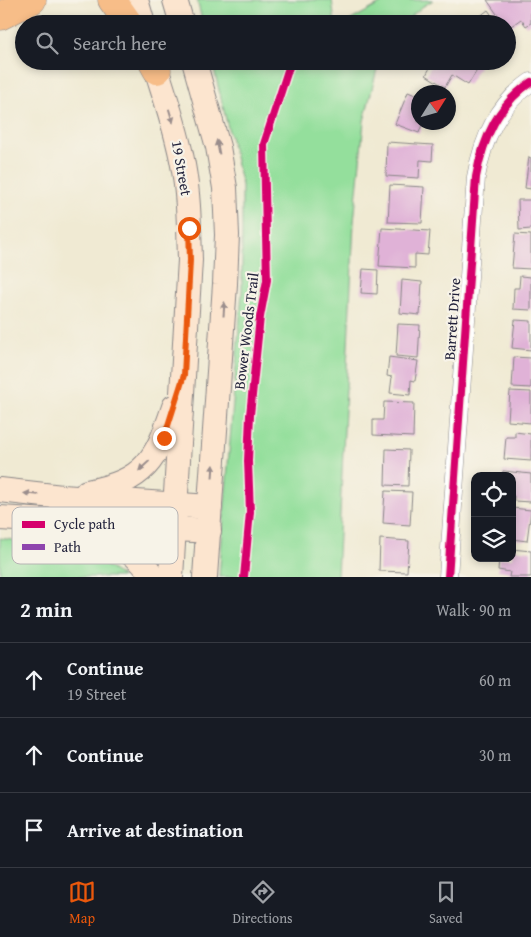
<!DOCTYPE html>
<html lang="en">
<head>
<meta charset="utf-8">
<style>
  body { margin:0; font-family:"Gentium Book Plus",serif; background:#20242c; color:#f1f3f6 }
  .controls { position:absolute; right:15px; bottom:15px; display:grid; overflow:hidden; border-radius:10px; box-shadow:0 2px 8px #0003 }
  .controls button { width:45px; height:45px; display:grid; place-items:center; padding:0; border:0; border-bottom:1px solid #363941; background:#171b24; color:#f1f3f6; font:25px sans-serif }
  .compass { position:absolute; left:411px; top:85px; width:45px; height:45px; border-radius:50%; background:#171b24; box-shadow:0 2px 8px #0003; rotate:53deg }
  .stop { position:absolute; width:15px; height:15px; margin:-11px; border:4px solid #ea580c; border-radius:50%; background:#fff }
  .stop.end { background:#ea580c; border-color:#fff; box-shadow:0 1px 5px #0008 }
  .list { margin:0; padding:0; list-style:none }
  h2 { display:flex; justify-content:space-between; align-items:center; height:65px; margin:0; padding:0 20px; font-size:21px }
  h2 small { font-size:16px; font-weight:400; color:#9ea1a6 }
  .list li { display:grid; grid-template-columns:32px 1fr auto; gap:15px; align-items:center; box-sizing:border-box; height:75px; padding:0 20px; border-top:1px solid #363941 }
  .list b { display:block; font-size:19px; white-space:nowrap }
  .list p { margin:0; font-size:16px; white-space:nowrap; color:#9ea1a6 }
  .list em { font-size:16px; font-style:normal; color:#9ea1a6 }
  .icon { flex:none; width:28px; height:28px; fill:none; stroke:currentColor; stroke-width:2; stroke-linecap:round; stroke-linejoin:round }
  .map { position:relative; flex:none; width:531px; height:577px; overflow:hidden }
  .search { position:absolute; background:#171b24; box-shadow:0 2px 8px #0003; left:15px; right:15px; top:15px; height:55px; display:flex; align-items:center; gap:12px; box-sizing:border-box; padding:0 18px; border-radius:28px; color:#9ea1a6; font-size:19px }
  .sheet { height:290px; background:#171b24 }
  nav { display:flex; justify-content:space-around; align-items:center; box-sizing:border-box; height:70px; border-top:1px solid #363941; background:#171b24; font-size:14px; color:#9ea1a6 }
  nav a { display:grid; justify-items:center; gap:2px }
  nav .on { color:#ea580c }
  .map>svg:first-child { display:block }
  .green { fill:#94df9c; stroke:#5b806c }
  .building { fill:#e0b2d7 }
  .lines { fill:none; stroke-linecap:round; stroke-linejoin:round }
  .street-casing { stroke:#898687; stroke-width:19 }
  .secondary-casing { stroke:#898687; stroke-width:26 }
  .primary-casing { stroke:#898687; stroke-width:29 }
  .street { stroke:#fff; stroke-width:18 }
  .secondary { stroke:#fce5cf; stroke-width:24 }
  .primary { stroke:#f7bd88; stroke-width:28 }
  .quiet { stroke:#8e44ad; stroke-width:6; stroke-dasharray:12 6; stroke-linecap:butt }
  .cycleway-casing { stroke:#f7f3e8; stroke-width:11 }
  .cycleway { stroke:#d6006c; stroke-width:8 }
  .oneway { fill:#9a8d8c }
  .route { stroke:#ea580c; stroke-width:6 }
  .labels { text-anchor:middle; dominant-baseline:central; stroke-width:4.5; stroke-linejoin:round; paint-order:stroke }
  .street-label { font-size:15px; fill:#22223b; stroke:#f7f3e8 }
  .key { fill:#f7f3e8; stroke:#b7b4b4; stroke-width:1 }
  .key-label { font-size:14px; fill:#22223b }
</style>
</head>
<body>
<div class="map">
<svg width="531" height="577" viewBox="0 0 531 577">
  <rect width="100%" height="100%" fill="#f7f3e8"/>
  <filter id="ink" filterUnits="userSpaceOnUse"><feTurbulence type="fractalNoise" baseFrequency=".02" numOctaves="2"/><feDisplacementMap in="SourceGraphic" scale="10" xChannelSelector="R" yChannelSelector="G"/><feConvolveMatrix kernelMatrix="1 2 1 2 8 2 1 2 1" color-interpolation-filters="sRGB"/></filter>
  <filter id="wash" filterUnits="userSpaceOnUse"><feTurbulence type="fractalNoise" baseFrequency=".0096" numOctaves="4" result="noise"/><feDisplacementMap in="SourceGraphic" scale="20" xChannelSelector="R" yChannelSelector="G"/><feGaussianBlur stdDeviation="1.12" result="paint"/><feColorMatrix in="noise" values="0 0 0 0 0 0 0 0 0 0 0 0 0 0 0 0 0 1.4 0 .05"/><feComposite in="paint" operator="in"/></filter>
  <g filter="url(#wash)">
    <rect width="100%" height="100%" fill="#f0ead3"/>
    <g class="green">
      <polygon points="197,0 332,0 335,24 203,24"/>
      <polygon points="387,0 433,0 422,7 402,24 344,24"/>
      <polygon points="212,61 379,61 364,121 354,222 337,577 219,577 242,291 242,186"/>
      <polygon points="0,538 61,548 95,559 123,577 0,577"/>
    </g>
    <g id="blocks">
      <g class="building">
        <polygon points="487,0 531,0 531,23 526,26 521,19 507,29 507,24 504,24"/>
        <polygon points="488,10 498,24 470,24"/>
        <polygon points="434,61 470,61 479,67 468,85 452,75 445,87 426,75"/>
        <polygon points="408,92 418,96 418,122 423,122 419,133 395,124"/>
        <polygon points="387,142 433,145 432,161 420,160 419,178 386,176"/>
        <polygon points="529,157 531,158 531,189 525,188"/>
        <polygon points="390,185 424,187 422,223 388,222"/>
        <polygon points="518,200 531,200 531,229 519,230"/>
        <polygon points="382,228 430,231 428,255 415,254 415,268 379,266"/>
        <polygon points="515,234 531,235 531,269 512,268"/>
        <polygon points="363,269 378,270 377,294 361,293"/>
        <polygon points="520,276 531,277 531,310 513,309 514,288 519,288"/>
        <polygon points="402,280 422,282 420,315 400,313"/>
        <polygon points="515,320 531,321 531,350 512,348"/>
        <polygon points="398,324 420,325 418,358 396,356"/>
        <polygon points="389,357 418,361 415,381 411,380 410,395 390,393 392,377 387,376"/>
        <polygon points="514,357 531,358 531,388 512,387"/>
        <polygon points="510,391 531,392 531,423 508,421"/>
        <polygon points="384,402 414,403 413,437 373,435 373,420 383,420"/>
        <polygon points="515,432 531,434 531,461 504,459 506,437 515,437"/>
        <polygon points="386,449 409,450 408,486 385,485"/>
        <polygon points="503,471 531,474 531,502 514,501 514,496 512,495 512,476 502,476"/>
        <polygon points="385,491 412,492 410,525 383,523"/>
        <polygon points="512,508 531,510 527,541 512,539"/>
        <polygon points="380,539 409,541 407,572 379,571"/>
        <polygon points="512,549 531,551 531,577 509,577 510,572 498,570 499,558 512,558"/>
      </g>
    </g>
  </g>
  <g filter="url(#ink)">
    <use href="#blocks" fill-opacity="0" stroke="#898687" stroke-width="1"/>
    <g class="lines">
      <defs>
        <path id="street" d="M448,577L476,177C483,138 498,105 531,82"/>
        <g id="secondary">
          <polyline points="136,0 143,24"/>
          <polyline points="175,0 182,24"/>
          <path d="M154,61C164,95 177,130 183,165C189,197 189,228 190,260L171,577"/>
          <polyline points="194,61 218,147 225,188 227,235 225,284 205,577"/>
          <polyline points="0,490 62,497 210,507"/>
          <path d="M87,492C145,481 156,461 174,407"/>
          <polyline points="0,518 209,531"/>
          <path d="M90,528C115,541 138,552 153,577"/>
        </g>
        <g id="primary">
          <polyline points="112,0 129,24"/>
          <polyline points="0,16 32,0"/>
          <polyline points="152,61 157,70"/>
        </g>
      </defs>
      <use href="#street" class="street-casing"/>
      <use href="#secondary" class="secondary-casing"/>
      <use href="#primary" class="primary-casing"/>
      <use href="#street" class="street"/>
      <use href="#secondary" class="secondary"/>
      <use href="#primary" class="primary"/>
      <polyline class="quiet" points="147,549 152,543 162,543"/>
      <defs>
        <g id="cycleway">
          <polyline points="244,577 250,512 248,461 250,415 260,317 267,280 264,144 291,61"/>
          <path d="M448,577L476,177C483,138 498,105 531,82"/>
        </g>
      </defs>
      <use href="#cycleway" class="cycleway-casing"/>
      <use href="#cycleway" class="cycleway"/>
    </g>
    <defs><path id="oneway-solid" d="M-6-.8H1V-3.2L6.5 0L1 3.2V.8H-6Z" transform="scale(1.25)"/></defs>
    <g class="oneway">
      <use href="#oneway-solid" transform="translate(171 116) rotate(73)"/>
      <use href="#oneway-solid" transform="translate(218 147) rotate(-101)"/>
      <use href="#oneway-solid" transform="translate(224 309) rotate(-86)"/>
      <use href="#oneway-solid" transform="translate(144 466) rotate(137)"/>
      <use href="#oneway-solid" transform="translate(213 471) rotate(-86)"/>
      <use href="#oneway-solid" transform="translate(31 494) rotate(-174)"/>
    </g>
  </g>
  <g class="lines" filter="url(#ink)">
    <polyline class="route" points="164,438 184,375 190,260 189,228"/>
  </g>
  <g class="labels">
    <g class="street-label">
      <text transform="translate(182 168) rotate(80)">19 Street</text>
      <text transform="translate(452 319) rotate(-86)">Barrett Drive</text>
      <text transform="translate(246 331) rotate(-83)">Bower Woods Trail</text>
    </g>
  </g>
  <rect x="12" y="507" width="166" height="57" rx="8" class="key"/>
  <rect x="22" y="521" width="23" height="7" fill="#d6006c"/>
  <rect x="22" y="544" width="23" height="6" fill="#8e44ad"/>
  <g class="key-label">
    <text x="54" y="529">Cycle path</text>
    <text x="54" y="552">Path</text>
  </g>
</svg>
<div class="controls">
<button><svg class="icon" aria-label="locate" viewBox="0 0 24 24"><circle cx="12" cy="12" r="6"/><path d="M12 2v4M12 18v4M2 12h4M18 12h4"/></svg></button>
<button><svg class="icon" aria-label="layers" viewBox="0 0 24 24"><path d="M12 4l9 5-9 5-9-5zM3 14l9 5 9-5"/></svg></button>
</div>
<svg class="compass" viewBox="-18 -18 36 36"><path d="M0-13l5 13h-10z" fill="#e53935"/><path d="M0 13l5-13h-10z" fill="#9ea1a6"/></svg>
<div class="stop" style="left:189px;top:228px"></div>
<div class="stop end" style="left:164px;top:438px"></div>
<div class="search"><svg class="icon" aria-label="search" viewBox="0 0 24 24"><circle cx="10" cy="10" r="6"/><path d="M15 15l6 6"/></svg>Search here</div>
</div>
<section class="sheet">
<h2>2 min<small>Walk · 90 m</small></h2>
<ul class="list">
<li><svg class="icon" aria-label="ahead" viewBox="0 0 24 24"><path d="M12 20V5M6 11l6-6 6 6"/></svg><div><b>Continue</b><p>19 Street</p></div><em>60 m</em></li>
<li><svg class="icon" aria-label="ahead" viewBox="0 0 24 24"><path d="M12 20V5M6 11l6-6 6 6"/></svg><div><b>Continue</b></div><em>30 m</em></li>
<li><svg class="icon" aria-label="arrive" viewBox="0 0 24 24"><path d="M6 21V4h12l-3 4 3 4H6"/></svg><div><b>Arrive at destination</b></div></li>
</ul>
</section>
<nav>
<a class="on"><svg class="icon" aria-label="map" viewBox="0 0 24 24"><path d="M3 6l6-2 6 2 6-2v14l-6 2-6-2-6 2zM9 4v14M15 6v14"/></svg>Map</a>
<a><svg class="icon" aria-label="directions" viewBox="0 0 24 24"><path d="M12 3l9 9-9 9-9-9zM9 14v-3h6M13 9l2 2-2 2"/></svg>Directions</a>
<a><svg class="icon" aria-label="saved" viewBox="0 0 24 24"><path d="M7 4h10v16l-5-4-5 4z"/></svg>Saved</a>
</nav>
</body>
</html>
